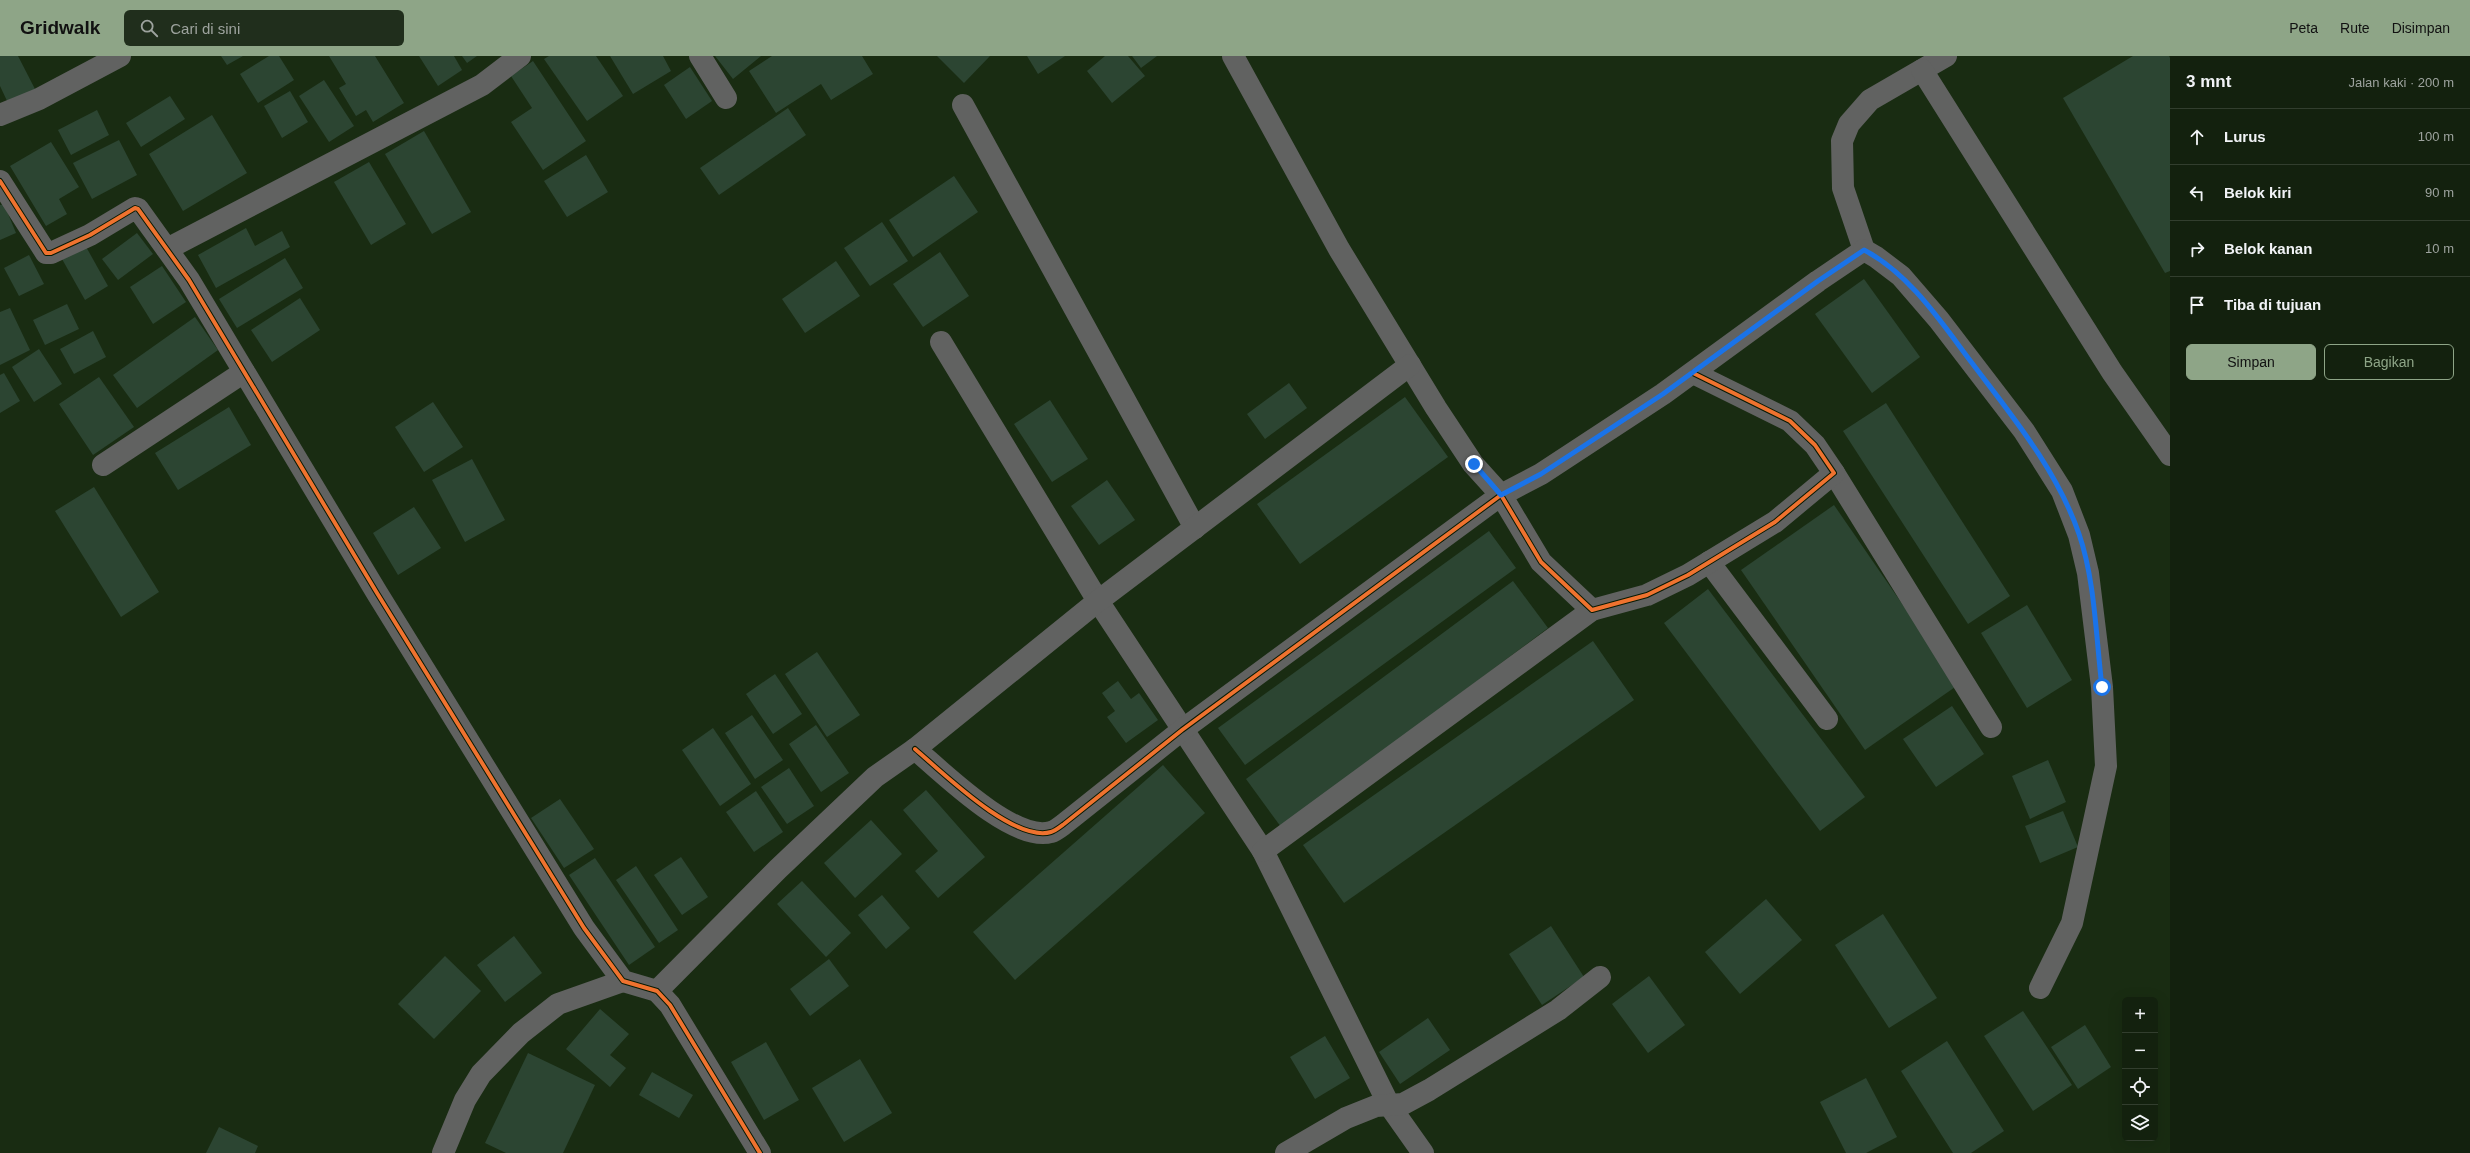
<!DOCTYPE html>
<html lang="id">
<head>
<meta charset="utf-8">
<style>
  body { margin:0; font-family:Arial,sans-serif; background:#202e1c; color:#f1f3f6 }
  .controls { position:absolute; right:12px; bottom:12px; display:grid; overflow:hidden; border-radius:6px; box-shadow:0 4px 16px #0002 }
  .controls button { width:36px; height:36px; display:grid; place-items:center; padding:0; border:0; border-bottom:1px solid #323e2e; background:#13210e; color:#f1f3f6; font:20px sans-serif }
  .stop { position:absolute; width:12px; height:12px; margin:-9px; border:3px solid #1a73e8; border-radius:50%; background:#fff }
  .stop.end { background:#1a73e8; border-color:#fff; box-shadow:0 1px 4px #0008 }
  .list { margin:0; padding:0; list-style:none }
  h2 { display:flex; justify-content:space-between; align-items:center; height:52px; margin:0; padding:0 16px; font-size:17px }
  h2 small { font-size:13px; font-weight:400; color:#9da39e }
  .list li { display:grid; grid-template-columns:26px 1fr auto; gap:12px; align-items:center; box-sizing:border-box; height:56px; padding:0 16px; border-top:1px solid #323e2e }
  .list b { display:block; font-size:15px; white-space:nowrap }
  .list em { font-size:13px; font-style:normal; color:#9da39e }
  .actions { display:flex; gap:8px; padding:12px 16px }
  .actions a { flex:1; padding:9px 0; border:1px solid #8ea587; border-radius:6px; text-align:center; font-size:14px; color:#8ea587 }
  .actions .main { background:#8ea587; color:#111 }
  .icon { flex:none; width:22px; height:22px; fill:none; stroke:currentColor; stroke-width:2; stroke-linecap:round; stroke-linejoin:round }
  .map { position:relative; flex:none; width:2170px; height:1097px; overflow:hidden }
  header { display:flex; align-items:center; gap:24px; box-sizing:border-box; height:56px; padding:0 20px; background:#8ea587; color:#111 }
  header strong { font-size:19px }
  nav { display:flex; gap:22px; margin-inline-start:auto; font-size:14px }
  .search { width:280px; height:36px; background:#202e1c; display:flex; align-items:center; gap:10px; box-sizing:border-box; padding:0 14px; border-radius:6px; color:#9da39e; font-size:15px }
  main { display:flex }
  aside { flex:1; background:#13210e }
  .map>svg:first-child { display:block }
  .building { fill:#2c4532 }
  .lines { fill:none; stroke-linecap:round; stroke-linejoin:round }
  .street { stroke:#616261; stroke-width:22 }
  .cycleway-casing { stroke:#081a03; stroke-width:6 }
  .cycleway { stroke:#ef722f; stroke-width:4 }
  .route { stroke:#1a73e8; stroke-width:5 }
</style>
</head>
<body>
<header>
<strong>Gridwalk</strong>
<div class="search"><svg class="icon" aria-label="search" viewBox="0 0 24 24"><circle cx="10" cy="10" r="6"/><path d="M15 15l6 6"/></svg>Cari di sini</div>
<nav><a>Peta</a><a>Rute</a><a>Disimpan</a></nav>
</header>
<main>
<div class="map">
<svg width="2170" height="1097" viewBox="0 0 2170 1097">
  <rect width="100%" height="100%" fill="#192c12"/>
  <g class="building">
    <polygon points="0,0 18,0 36,35 9,49 0,30"/>
    <polygon points="221,0 243,0 227,9"/>
    <polygon points="269,0 279,0 294,24 258,47 240,18"/>
    <polygon points="329,0 375,0 404,47 373,66 366,54 356,60 339,32 346,28"/>
    <polygon points="419,0 454,0 462,14 438,30"/>
    <polygon points="462,0 477,0 467,7"/>
    <polygon points="549,0 596,0 623,40 587,65 544,3"/>
    <polygon points="610,0 663,0 671,15 633,38"/>
    <polygon points="715,0 761,0 733,23"/>
    <polygon points="772,0 862,0 873,18 831,44 821,28 776,57 749,15"/>
    <polygon points="937,0 990,0 964,27"/>
    <polygon points="1027,0 1065,0 1038,18"/>
    <polygon points="1105,0 1128,0 1145,20 1112,47 1087,15"/>
    <polygon points="1132,0 1157,0 1141,12"/>
    <polygon points="2133,0 2169,0 2170,2 2170,215 2165,217 2063,42"/>
    <polygon points="533,5 586,85 543,114 511,66 532,52 511,20"/>
    <polygon points="690,11 712,45 686,63 664,29"/>
    <polygon points="324,24 354,70 329,86 299,40"/>
    <polygon points="290,35 308,66 282,82 264,50"/>
    <polygon points="170,40 185,63 141,91 126,67"/>
    <polygon points="788,52 806,79 719,139 700,112"/>
    <polygon points="97,54 109,79 71,99 58,74"/>
    <polygon points="212,59 247,117 183,155 149,98"/>
    <polygon points="424,75 471,156 432,178 385,98"/>
    <polygon points="119,84 137,119 92,143 73,107"/>
    <polygon points="51,86 79,131 59,143 67,158 46,170 10,110"/>
    <polygon points="586,99 608,136 567,161 544,125"/>
    <polygon points="369,106 406,168 371,189 334,126"/>
    <polygon points="954,120 978,156 913,201 889,164"/>
    <polygon points="4,148 16,177 0,184 0,149"/>
    <polygon points="882,166 908,205 870,230 844,192"/>
    <polygon points="246,172 255,190 282,175 290,191 216,232 198,199"/>
    <polygon points="137,177 153,198 118,224 102,203"/>
    <polygon points="85,189 108,230 85,244 62,203"/>
    <polygon points="940,196 969,240 923,271 893,228"/>
    <polygon points="29,199 44,228 19,240 4,212"/>
    <polygon points="285,202 303,232 237,272 219,243"/>
    <polygon points="836,205 860,240 805,277 782,243"/>
    <polygon points="162,210 186,246 153,268 130,231"/>
    <polygon points="1864,223 1920,301 1872,337 1815,258"/>
    <polygon points="300,242 320,274 272,306 251,274"/>
    <polygon points="67,248 79,273 45,289 33,264"/>
    <polygon points="10,252 30,294 0,309 0,256"/>
    <polygon points="195,261 218,294 137,352 113,319"/>
    <polygon points="93,275 106,301 74,318 60,293"/>
    <polygon points="39,293 62,328 34,346 12,311"/>
    <polygon points="4,317 20,345 0,357 0,319"/>
    <polygon points="99,321 134,371 93,399 59,348"/>
    <polygon points="1289,327 1307,352 1265,383 1247,358"/>
    <polygon points="1405,341 1448,401 1300,508 1257,448"/>
    <polygon points="1050,344 1088,403 1052,426 1014,368"/>
    <polygon points="433,346 463,391 424,416 395,371"/>
    <polygon points="1886,347 2010,540 1968,568 1843,375"/>
    <polygon points="229,351 251,389 178,434 155,397"/>
    <polygon points="472,403 505,464 465,486 432,424"/>
    <polygon points="1107,424 1135,464 1099,489 1071,450"/>
    <polygon points="94,431 159,536 121,561 55,455"/>
    <polygon points="1834,449 1958,629 1865,694 1741,514"/>
    <polygon points="414,451 441,492 398,519 373,477"/>
    <polygon points="1489,475 1516,512 1245,709 1218,672"/>
    <polygon points="1513,525 1548,572 1281,771 1246,723"/>
    <polygon points="1708,533 1865,741 1820,775 1664,567"/>
    <polygon points="2027,549 2072,624 2027,652 1981,577"/>
    <polygon points="1593,585 1634,644 1344,847 1303,789"/>
    <polygon points="817,596 860,659 827,681 785,618"/>
    <polygon points="775,618 802,658 773,678 746,638"/>
    <polygon points="1118,625 1131,643 1139,637 1158,664 1126,687 1107,661 1115,655 1102,637"/>
    <polygon points="1952,650 1984,698 1936,731 1903,683"/>
    <polygon points="752,659 783,704 755,723 725,677"/>
    <polygon points="816,669 849,717 821,736 789,688"/>
    <polygon points="713,672 751,728 720,750 682,694"/>
    <polygon points="2048,704 2066,746 2030,763 2012,720"/>
    <polygon points="1163,709 1205,757 1015,924 973,876"/>
    <polygon points="789,712 814,750 787,768 761,731"/>
    <polygon points="926,734 985,801 938,842 915,815 938,795 903,754"/>
    <polygon points="756,735 783,776 754,796 726,756"/>
    <polygon points="560,743 594,793 564,812 531,762"/>
    <polygon points="2063,755 2078,791 2040,807 2025,770"/>
    <polygon points="871,764 902,798 855,842 824,807"/>
    <polygon points="681,801 708,841 682,859 654,819"/>
    <polygon points="595,802 655,891 629,909 569,819"/>
    <polygon points="636,810 678,874 659,887 616,824"/>
    <polygon points="802,825 851,877 826,901 777,848"/>
    <polygon points="882,839 910,872 886,893 858,859"/>
    <polygon points="1766,843 1802,884 1740,938 1705,896"/>
    <polygon points="1883,858 1937,942 1889,972 1835,889"/>
    <polygon points="1551,870 1584,921 1542,949 1509,898"/>
    <polygon points="514,880 542,917 505,946 477,909"/>
    <polygon points="445,900 481,935 434,983 398,948"/>
    <polygon points="829,903 849,930 810,960 790,933"/>
    <polygon points="1649,920 1685,969 1648,997 1612,948"/>
    <polygon points="600,953 629,978 610,999 626,1012 610,1031 566,993"/>
    <polygon points="2023,955 2072,1029 2033,1055 1984,980"/>
    <polygon points="1428,962 1450,994 1400,1028 1379,996"/>
    <polygon points="2085,969 2111,1011 2078,1033 2051,991"/>
    <polygon points="1325,980 1350,1022 1315,1043 1290,1001"/>
    <polygon points="1947,985 2004,1075 1971,1097 1953,1097 1901,1015"/>
    <polygon points="766,986 799,1044 764,1064 731,1006"/>
    <polygon points="528,997 595,1029 563,1097 506,1097 485,1087"/>
    <polygon points="860,1003 892,1057 844,1086 812,1032"/>
    <polygon points="652,1016 693,1039 679,1062 639,1039"/>
    <polygon points="1866,1022 1897,1081 1866,1097 1846,1097 1820,1046"/>
    <polygon points="219,1071 258,1090 255,1097 206,1097"/>
  </g>
  <g class="lines">
    <g class="street">
      <polyline points="700,0 726,42"/>
      <polyline points="1233,0 1339,193 1436,352 1473,408 1501,439 1541,418 1663,338 1818,225 1864,194 1843,132 1842,85 1849,68 1870,44 1946,0"/>
      <polyline points="1922,14 2112,316 2170,399"/>
      <polyline points="963,49 1195,472"/>
      <polyline points="0,59 39,43 120,0"/>
      <polyline points="0,125 46,197 51,197 90,179 135,152 138,153 189,224 377,537 584,872 623,925 657,935 670,949 760,1097"/>
      <polyline points="167,193 482,29 520,0"/>
      <polyline points="1864,194 1876,201 1901,220 1939,264 2024,375 2062,435 2079,479 2088,517 2102,631 2106,710 2072,867 2040,932"/>
      <polyline points="941,286 1098,545 1263,795 1389,1049 1423,1097"/>
      <polyline points="103,409 244,316"/>
      <polyline points="1834,417 1991,671"/>
      <polyline points="1709,506 1827,663"/>
      <path d="M915,693C942,716 1014,787 1051,776C1055,775 1060,771 1064,768L1182,674L1501,439L1541,506L1592,554L1647,539L1688,519L1775,466L1834,417L1815,389L1790,365L1693,317"/>
      <polyline points="1263,795 1592,554"/>
      <polyline points="657,935 778,813 875,721 915,693 1098,545 1410,309"/>
      <polyline points="443,1097 465,1044 481,1018 521,977 558,948 623,925"/>
      <polyline points="1286,1097 1346,1062 1376,1050 1403,1048 1429,1034 1558,954 1600,921"/>
    </g>
    <defs>
      <g id="cycleway">
        <polyline points="0,125 46,197 51,197 90,179 135,152 138,153 189,224 377,537 584,872 623,925 657,935 670,949 760,1097"/>
        <path d="M915,693C942,716 1014,787 1051,776C1055,775 1060,771 1064,768L1182,674L1501,439L1541,506L1592,554L1647,539L1688,519L1775,466L1834,417L1815,389L1790,365L1693,317"/>
      </g>
    </defs>
    <use href="#cycleway" class="cycleway-casing"/>
    <use href="#cycleway" class="cycleway"/>
  </g>
  <g class="lines">
    <path class="route" d="M1474,408L1501,439L1541,418L1663,338L1818,225L1864,194C1910,218 1941,266 1972,307C2012,360 2057,414 2079,478C2095,524 2096,582 2102,631"/>
  </g>
</svg>
<div class="controls">
<button>+</button>
<button>−</button>
<button><svg class="icon" aria-label="locate" viewBox="0 0 24 24"><circle cx="12" cy="12" r="6"/><path d="M12 2v4M12 18v4M2 12h4M18 12h4"/></svg></button>
<button><svg class="icon" aria-label="layers" viewBox="0 0 24 24"><path d="M12 4l9 5-9 5-9-5zM3 14l9 5 9-5"/></svg></button>
</div>
<div class="stop" style="left:2102px;top:631px"></div>
<div class="stop end" style="left:1474px;top:408px"></div>
</div>
<aside>
<h2>3 mnt<small>Jalan kaki · 200 m</small></h2>
<ul class="list">
<li><svg class="icon" aria-label="ahead" viewBox="0 0 24 24"><path d="M12 20V5M6 11l6-6 6 6"/></svg><div><b>Lurus</b></div><em>100 m</em></li>
<li><svg class="icon" aria-label="left" viewBox="0 0 24 24"><path d="M17 20v-9H6M10 6l-5 5 5 5"/></svg><div><b>Belok kiri</b></div><em>90 m</em></li>
<li><svg class="icon" aria-label="right" viewBox="0 0 24 24"><path d="M7 20v-9h11M14 6l5 5-5 5"/></svg><div><b>Belok kanan</b></div><em>10 m</em></li>
<li><svg class="icon" aria-label="arrive" viewBox="0 0 24 24"><path d="M6 21V4h12l-3 4 3 4H6"/></svg><div><b>Tiba di tujuan</b></div></li>
</ul>
<div class="actions"><a class="main">Simpan</a><a>Bagikan</a></div>
</aside>
</main>
</body>
</html>
